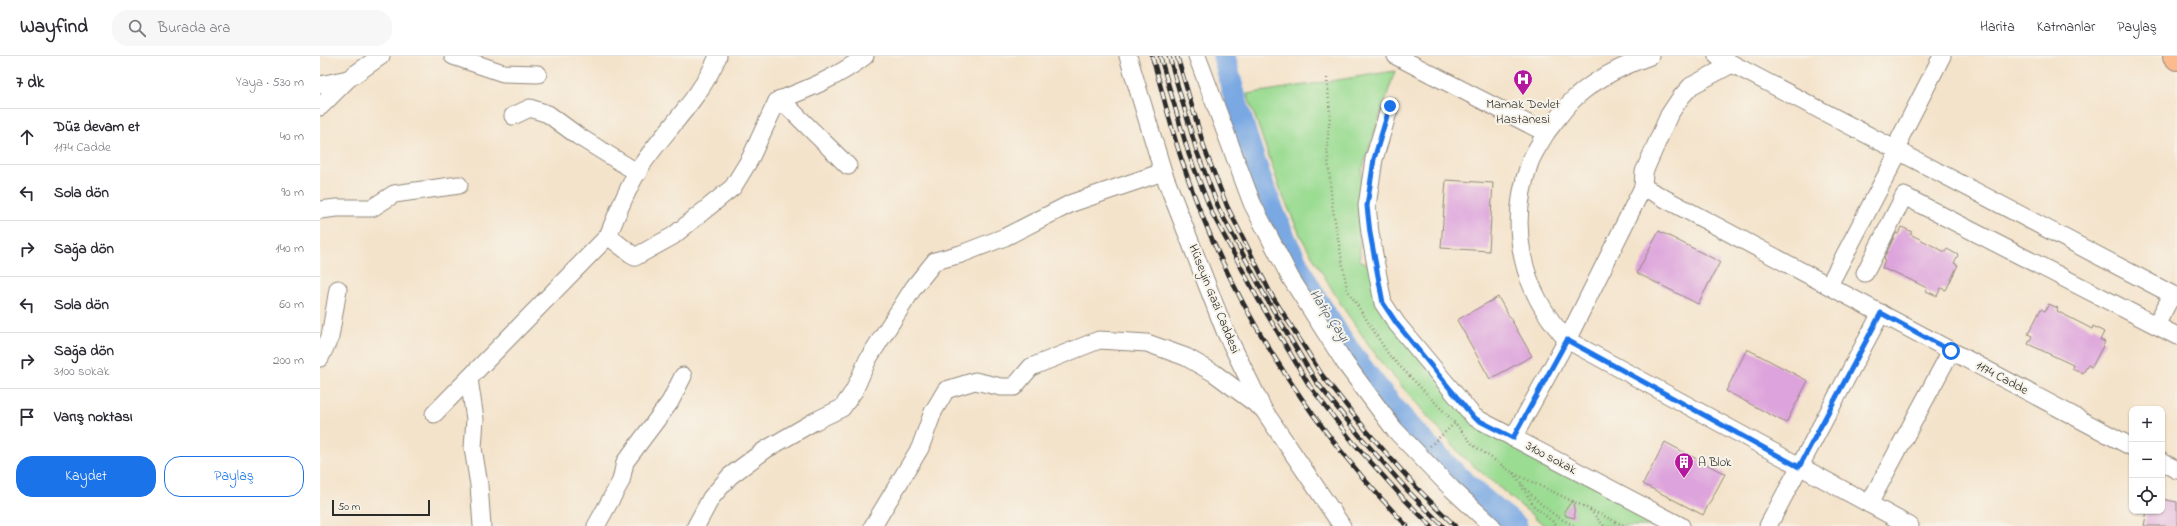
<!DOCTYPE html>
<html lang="tr">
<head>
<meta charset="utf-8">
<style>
  body { margin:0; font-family:"Indie Flower",sans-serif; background:#f7f7f7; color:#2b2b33 }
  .controls { position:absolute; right:12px; bottom:12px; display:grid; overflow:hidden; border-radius:8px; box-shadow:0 1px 3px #0004 }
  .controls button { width:36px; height:36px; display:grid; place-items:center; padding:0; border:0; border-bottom:1px solid #e1e1e2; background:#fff; color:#2b2b33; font:20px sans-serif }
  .scale { position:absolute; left:12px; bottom:10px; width:98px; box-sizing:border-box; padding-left:4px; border:2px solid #2b2b2b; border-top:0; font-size:11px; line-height:14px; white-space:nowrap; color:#2b2b2b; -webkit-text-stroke:3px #f7f3e8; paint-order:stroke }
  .stop { position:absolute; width:12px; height:12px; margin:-9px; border:3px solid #1a73e8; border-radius:50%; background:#fff }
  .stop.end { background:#1a73e8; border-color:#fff; box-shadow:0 1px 4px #0008 }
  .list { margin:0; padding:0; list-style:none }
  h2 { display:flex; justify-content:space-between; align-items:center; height:52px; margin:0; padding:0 16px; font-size:17px }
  h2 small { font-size:13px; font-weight:400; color:#7c7c81 }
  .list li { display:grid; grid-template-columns:26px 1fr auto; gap:12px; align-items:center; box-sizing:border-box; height:56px; padding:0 16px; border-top:1px solid #e1e1e2 }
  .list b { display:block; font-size:15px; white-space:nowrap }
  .list p { margin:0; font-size:13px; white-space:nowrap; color:#7c7c81 }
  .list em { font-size:13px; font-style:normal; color:#7c7c81 }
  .actions { display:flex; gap:8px; padding:12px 16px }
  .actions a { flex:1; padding:9px 0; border:1px solid #1a73e8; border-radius:16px; text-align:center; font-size:14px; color:#1a73e8 }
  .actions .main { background:#1a73e8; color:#fff }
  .icon { flex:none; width:22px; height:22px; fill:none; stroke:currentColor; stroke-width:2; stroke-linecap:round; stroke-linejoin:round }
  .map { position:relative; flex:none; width:1857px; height:470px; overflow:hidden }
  header { display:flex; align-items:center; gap:24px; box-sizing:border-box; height:56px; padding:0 20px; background:#fff; border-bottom:1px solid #e1e1e2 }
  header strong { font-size:19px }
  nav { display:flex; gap:22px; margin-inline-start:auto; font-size:14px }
  .search { width:280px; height:36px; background:#f7f7f7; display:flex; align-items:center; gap:10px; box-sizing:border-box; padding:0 14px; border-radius:16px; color:#7c7c81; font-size:15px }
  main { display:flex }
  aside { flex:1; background:#fff }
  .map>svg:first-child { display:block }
  .green { fill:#9bdc93; stroke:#63845f }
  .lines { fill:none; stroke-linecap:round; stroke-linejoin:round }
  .river { stroke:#79a8e3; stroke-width:23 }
  .building { fill:#dda3dc }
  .minor-casing { stroke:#90877b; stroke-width:19 }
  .highway-casing { stroke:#90877b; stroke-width:24 }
  .path { stroke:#90877b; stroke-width:2.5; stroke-dasharray:1 3; stroke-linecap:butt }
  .minor { stroke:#fff; stroke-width:17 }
  .highway { stroke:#fbbb8d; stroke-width:22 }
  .rail-casing { stroke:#2b2b2b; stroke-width:4.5 }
  .rail { stroke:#f7f3e8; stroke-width:3; stroke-dasharray:9; stroke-linecap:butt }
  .route { stroke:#1a73e8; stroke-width:5 }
  .labels { text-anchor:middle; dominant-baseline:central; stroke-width:4; stroke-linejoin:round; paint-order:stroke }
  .poi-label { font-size:13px; fill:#2b2b2b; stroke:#f7f3e8 }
  .street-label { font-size:13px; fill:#2b2b2b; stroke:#f7f3e8 }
  .water-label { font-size:14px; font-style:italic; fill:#46576b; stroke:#f7f3e8 }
</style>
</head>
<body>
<header>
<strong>Wayfind</strong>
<div class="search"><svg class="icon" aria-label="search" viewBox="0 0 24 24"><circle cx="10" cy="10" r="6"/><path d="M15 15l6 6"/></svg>Burada ara</div>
<nav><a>Harita</a><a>Katmanlar</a><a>Paylaş</a></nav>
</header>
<main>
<aside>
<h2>7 dk<small>Yaya · 530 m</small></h2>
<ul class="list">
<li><svg class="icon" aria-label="ahead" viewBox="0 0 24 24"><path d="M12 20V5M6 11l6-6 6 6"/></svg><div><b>Düz devam et</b><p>1174 Cadde</p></div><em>40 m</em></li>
<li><svg class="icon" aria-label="left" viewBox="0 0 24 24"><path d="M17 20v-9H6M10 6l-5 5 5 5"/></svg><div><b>Sola dön</b></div><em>90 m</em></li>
<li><svg class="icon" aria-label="right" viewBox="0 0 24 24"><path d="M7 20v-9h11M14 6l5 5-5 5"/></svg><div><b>Sağa dön</b></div><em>140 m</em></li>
<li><svg class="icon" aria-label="left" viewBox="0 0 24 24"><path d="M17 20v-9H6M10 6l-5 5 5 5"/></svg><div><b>Sola dön</b></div><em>60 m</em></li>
<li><svg class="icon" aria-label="right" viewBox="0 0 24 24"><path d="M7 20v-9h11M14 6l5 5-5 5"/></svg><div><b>Sağa dön</b><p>3100 sokak</p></div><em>200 m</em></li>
<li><svg class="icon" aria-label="arrive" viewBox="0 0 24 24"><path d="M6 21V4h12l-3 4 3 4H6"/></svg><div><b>Varış noktası</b></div></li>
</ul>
<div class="actions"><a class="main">Kaydet</a><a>Paylaş</a></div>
</aside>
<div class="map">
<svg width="1857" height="470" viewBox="0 0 1857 470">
  <rect width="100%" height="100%" fill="#f7f3e8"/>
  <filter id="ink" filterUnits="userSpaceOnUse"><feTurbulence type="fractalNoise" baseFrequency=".025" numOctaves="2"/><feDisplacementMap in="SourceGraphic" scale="8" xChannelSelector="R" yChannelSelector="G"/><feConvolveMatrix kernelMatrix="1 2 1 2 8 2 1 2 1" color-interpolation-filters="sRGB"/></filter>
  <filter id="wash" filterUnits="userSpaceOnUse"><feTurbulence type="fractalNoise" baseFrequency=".012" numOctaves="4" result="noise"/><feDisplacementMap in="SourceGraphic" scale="16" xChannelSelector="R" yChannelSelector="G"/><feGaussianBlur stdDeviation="0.9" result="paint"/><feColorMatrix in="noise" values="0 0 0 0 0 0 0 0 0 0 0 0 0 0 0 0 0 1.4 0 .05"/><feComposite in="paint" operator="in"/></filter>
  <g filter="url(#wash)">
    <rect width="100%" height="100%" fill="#f4e3cb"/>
    <polygon class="green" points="1075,15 1042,114 1039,158 1040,205 1048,208 1134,347 1351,470 1225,470 1142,400 1060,305 1022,250 981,181 962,138 927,38"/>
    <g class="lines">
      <path class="river" d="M904,0C921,69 942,139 974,202C1022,301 1109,403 1196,470"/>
    </g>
    <g id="blocks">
      <g class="building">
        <polygon points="1126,124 1173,127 1169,195 1121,192"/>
        <polygon points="1582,171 1592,176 1590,178 1625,196 1627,193 1638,199 1634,207 1638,209 1626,234 1621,232 1617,240 1606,235 1607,232 1572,215 1571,216 1562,212 1565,203 1564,202 1576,177 1578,178"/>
        <polygon points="1339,175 1400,206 1378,248 1317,217"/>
        <polygon points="1178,241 1212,300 1170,323 1137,264"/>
        <polygon points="1729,248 1738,252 1737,255 1772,273 1773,270 1784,276 1780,284 1785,286 1772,311 1768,309 1763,317 1752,312 1753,309 1708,288 1712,280 1708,278 1721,253 1725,255"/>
        <polygon points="1427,293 1488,325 1466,367 1406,335"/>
        <polygon points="1345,386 1405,418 1383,459 1323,428"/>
        <polygon points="1842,443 1857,446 1857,470 1824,470 1827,455 1842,455"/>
        <polygon points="1253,444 1255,462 1246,460 1244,455"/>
      </g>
    </g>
  </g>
  <g filter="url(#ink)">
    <use href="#blocks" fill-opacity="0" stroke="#90877b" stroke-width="1"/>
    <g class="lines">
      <defs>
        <g id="minor">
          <polyline points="133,0 183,17 218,18"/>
          <polyline points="808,0 843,116 905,275 943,353 1022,470"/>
          <polyline points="877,0 932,147 970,221 1025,307 1074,373 1132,433 1172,470"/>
          <path d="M1076,0L1226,77C1234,67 1241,57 1249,48C1270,25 1302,10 1330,0"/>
          <polyline points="1397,0 1857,241"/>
          <polyline points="0,29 28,23"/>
          <polyline points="460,43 528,110"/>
          <polyline points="1070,50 1054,103 1047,150 1050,177 1063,247 1077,268 1154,361 1361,470"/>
          <polyline points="0,51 28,23 61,0"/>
          <polyline points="193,60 210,52 228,58 258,80 318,117"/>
          <path d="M1226,77C1221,86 1214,96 1210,106C1187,171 1201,234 1247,284L1590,470"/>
          <polyline points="1323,131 1812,391"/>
          <polyline points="0,154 17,152 52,152 74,138 139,129"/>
          <path d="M288,180L315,201L353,180L413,131L430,103L457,45C488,33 518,21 545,0"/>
          <polyline points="1545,217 1584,140 1857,280"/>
          <polyline points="1509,229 1579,95 1580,82 1622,0"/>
          <polyline points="1836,269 1852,239"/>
          <polyline points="0,302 10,281 18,233"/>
          <polyline points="149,323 155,363 153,392 159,429 162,470"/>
          <path d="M114,358L288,180C298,156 307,132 321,110C346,73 381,42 398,0"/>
          <polyline points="1193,382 1247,284 1323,131 1324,116 1349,59 1361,41 1371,30 1412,8"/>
          <polyline points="1842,406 1857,414"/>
          <polyline points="1549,448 1631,295"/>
          <polyline points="276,470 301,425 305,406 350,346 363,320"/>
          <polyline points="376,470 391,442 410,420 445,394 495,365 522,352 534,335 548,303 594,231 615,205 641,198 685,181 752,147 843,116"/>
          <polyline points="553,470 600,392 613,356 626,334 655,325 681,331 694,331 711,311 779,284 827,287 866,301 894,317 940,351"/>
          <polyline points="1448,470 1561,257"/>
        </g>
        <polyline id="highway" points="1854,0 1857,3"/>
      </defs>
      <use href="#minor" class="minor-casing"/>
      <use href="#highway" class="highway-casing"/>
      <g class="path">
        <polyline points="1007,22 1010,59 1007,91 1012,148 1027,233 1069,299 1135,367 1153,389 1193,417 1305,470"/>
        <polyline points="1110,390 1135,367"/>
        <path d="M1193,417C1211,440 1228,458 1255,470"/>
        <polyline points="1201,429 1214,450 1238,470"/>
        <polyline points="1270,454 1284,470"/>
      </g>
      <use href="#minor" class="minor"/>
      <use href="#highway" class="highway"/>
      <defs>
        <g id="rail">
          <path d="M832,0C842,34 850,68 861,102C906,240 986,366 1087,470"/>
          <polyline points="840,0 869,99 892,157 938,243 989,329 1032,385 1083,442 1111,470"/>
          <polyline points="849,0 877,96 899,153 945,240 995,324 1039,379 1089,436 1123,470"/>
          <polyline points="857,0 885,94 907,150 951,238 1002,319 1046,374 1096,431 1135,470"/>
        </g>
      </defs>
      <use href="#rail" class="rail-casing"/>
      <use href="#rail" class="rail"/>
    </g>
  </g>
  <g class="lines" filter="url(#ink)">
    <polyline class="route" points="1070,50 1054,103 1047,150 1050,177 1063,247 1077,268 1154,362 1193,382 1247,284 1479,411 1561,257 1631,295"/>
  </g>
  <defs>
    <symbol id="hospital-pin" viewBox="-11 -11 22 30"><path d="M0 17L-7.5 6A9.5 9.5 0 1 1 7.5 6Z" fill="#b5179e" stroke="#f7f3e8"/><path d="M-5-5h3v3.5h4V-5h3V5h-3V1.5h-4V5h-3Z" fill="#fff"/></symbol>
    <symbol id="building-pin" viewBox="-11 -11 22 30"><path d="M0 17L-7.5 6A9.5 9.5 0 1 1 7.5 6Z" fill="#b5179e" stroke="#f7f3e8"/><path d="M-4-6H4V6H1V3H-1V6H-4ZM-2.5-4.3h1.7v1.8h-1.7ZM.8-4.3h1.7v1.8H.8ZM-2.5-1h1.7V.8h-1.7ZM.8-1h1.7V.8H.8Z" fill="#fff"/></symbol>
  </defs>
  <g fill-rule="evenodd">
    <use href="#hospital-pin" x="1192" y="12" width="22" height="30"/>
    <use href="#building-pin" x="1353" y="395" width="22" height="30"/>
  </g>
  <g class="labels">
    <g class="poi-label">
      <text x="1203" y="48">Mamak Devlet<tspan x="1203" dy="15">Hastanesi</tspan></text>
      <text x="1378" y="406" text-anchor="start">A Blok</text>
    </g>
    <g class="street-label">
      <text transform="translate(894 243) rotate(68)">Hüseyin Gazi Caddesi</text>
      <text transform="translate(1682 322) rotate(28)">1174 Cadde</text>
      <text transform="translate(1231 402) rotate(28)">3100 sokak</text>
    </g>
    <g class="water-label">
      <text transform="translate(1009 260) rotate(56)">Hatip Çayı</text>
    </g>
  </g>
</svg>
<div class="controls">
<button>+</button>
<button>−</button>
<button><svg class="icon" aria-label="locate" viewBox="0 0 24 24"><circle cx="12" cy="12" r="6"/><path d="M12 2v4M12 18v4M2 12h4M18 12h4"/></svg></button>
</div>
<div class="scale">50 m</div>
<div class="stop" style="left:1631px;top:295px"></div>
<div class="stop end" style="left:1070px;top:50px"></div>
</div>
</main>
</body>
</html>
